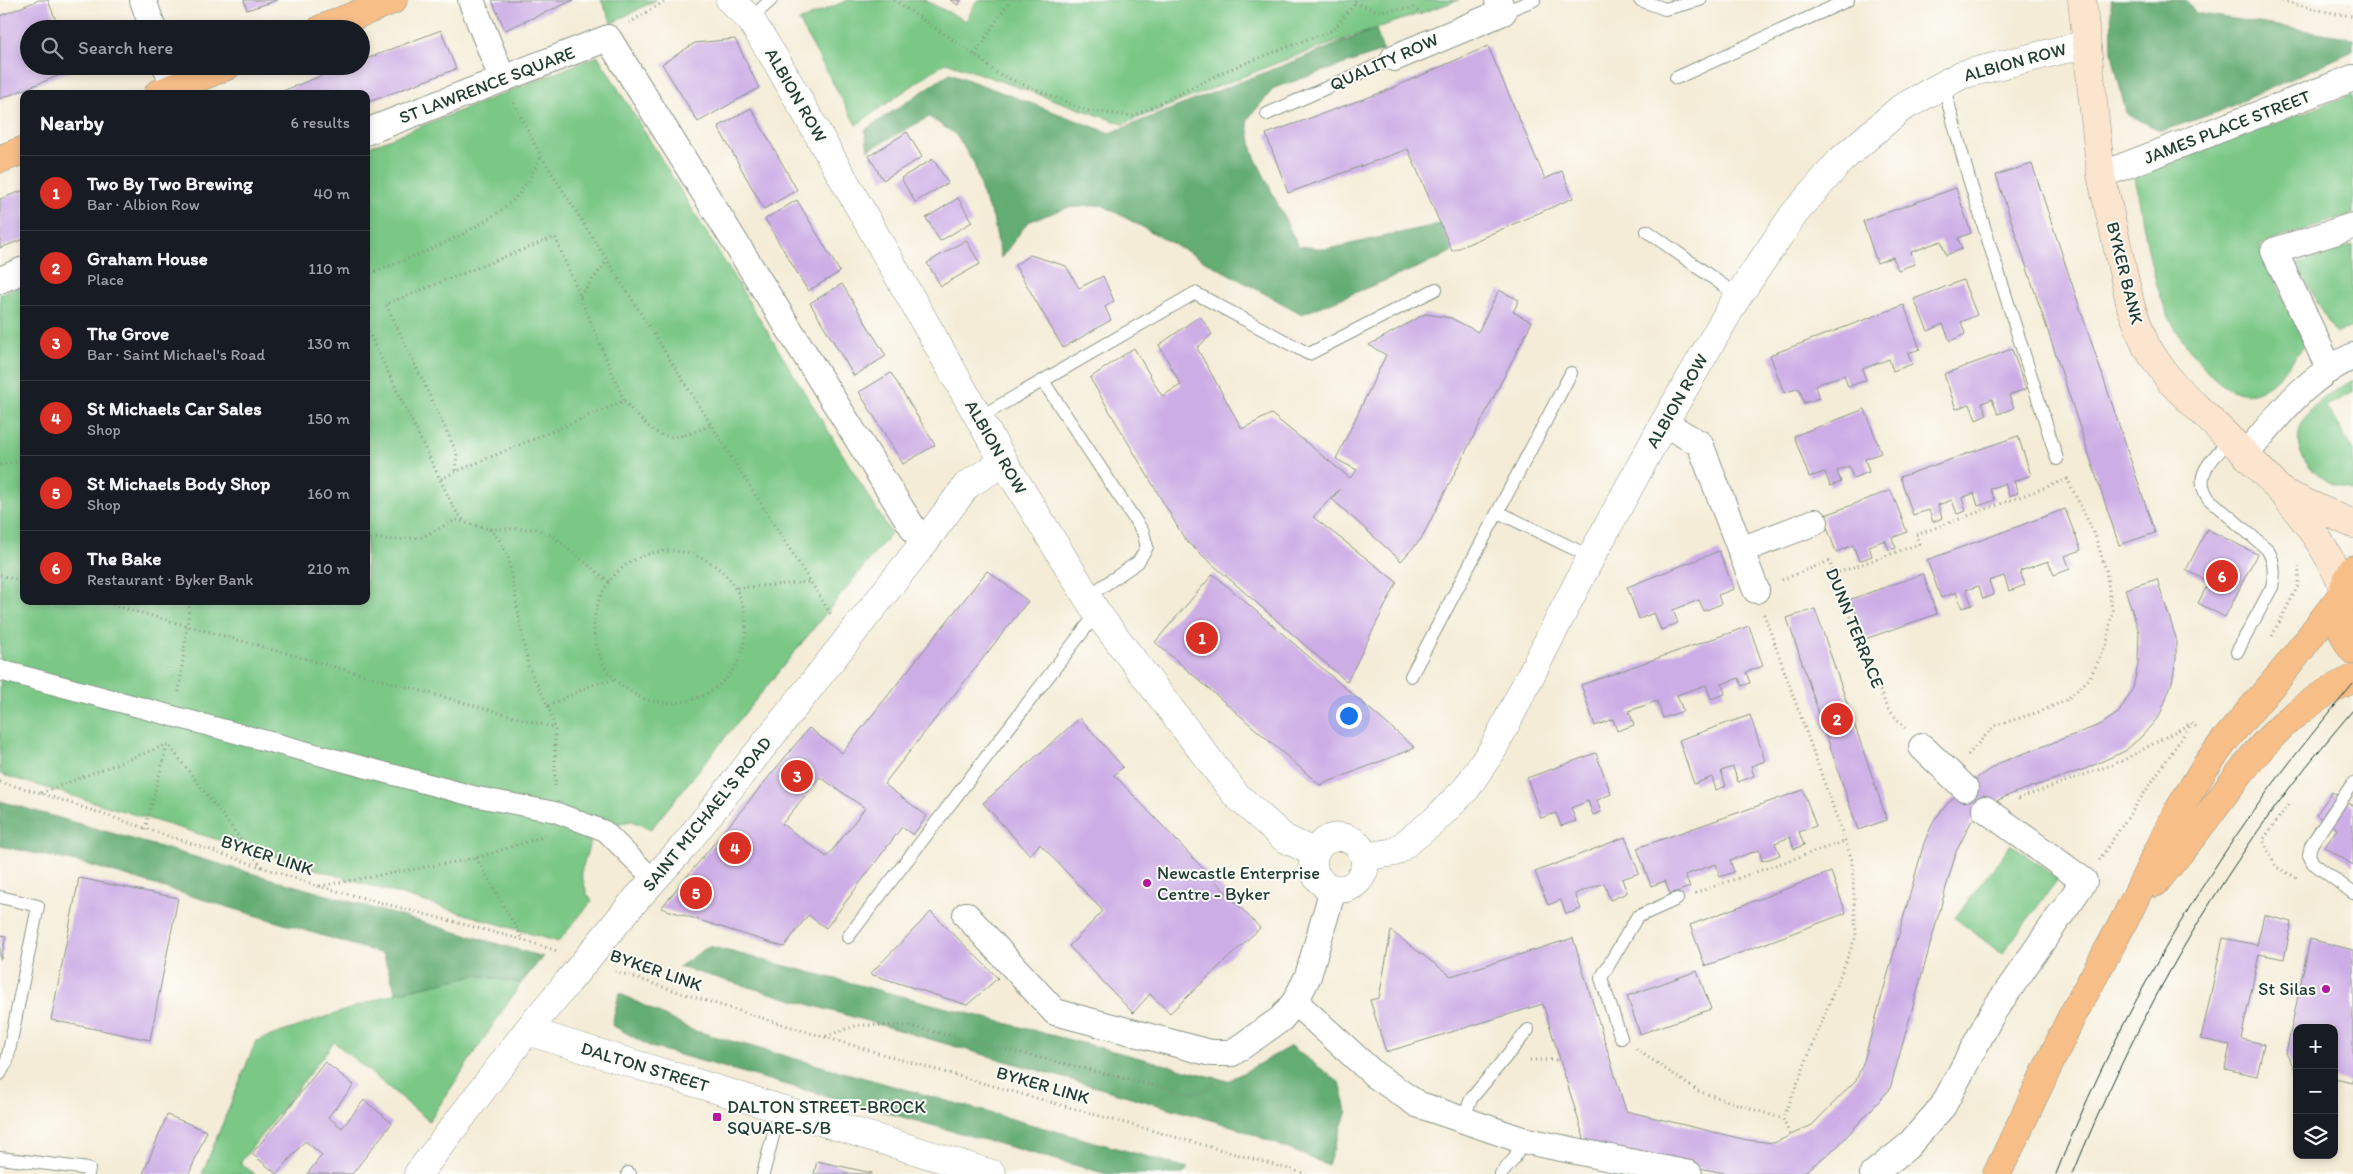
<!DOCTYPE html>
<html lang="en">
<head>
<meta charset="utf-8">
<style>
  body { margin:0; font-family:Itim,sans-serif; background:#20242c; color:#f1f3f6 }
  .controls { position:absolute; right:15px; bottom:15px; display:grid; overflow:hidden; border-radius:10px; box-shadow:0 2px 8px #0003 }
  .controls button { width:45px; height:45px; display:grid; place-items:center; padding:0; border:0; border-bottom:1px solid #363941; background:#171b24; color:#f1f3f6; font:25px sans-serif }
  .you { position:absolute; left:1348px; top:715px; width:18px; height:18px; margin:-12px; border:4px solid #fff; border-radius:50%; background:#1a73e8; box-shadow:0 0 0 8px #1a73e833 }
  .badge { display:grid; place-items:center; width:32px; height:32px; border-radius:50%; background:#d93025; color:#fff; font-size:16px; font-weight:700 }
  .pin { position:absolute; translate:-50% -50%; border:2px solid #fff; box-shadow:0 1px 5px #0006 }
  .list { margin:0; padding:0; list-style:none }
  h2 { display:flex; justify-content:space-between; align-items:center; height:65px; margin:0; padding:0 20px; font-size:21px }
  h2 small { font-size:16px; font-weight:400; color:#9ea1a6 }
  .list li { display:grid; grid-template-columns:32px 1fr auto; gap:15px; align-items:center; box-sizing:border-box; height:75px; padding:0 20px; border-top:1px solid #363941 }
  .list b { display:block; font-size:19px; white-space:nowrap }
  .list p { margin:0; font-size:16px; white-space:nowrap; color:#9ea1a6 }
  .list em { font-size:16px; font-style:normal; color:#9ea1a6 }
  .icon { flex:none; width:28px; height:28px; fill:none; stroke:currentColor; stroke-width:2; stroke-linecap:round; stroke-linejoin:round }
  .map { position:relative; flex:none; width:2353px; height:1174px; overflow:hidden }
  .search { position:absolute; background:#171b24; box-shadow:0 2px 8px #0003; left:20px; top:20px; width:350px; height:55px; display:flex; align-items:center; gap:12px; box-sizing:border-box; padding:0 18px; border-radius:28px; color:#9ea1a6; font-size:19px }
  .panel { position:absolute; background:#171b24; box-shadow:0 2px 8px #0003; left:20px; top:90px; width:350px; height:515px; border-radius:10px }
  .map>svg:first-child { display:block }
  .green { fill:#7ac786; stroke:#4c825d }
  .forest { fill:#63ac73; stroke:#417454 }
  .building { fill:#ccade6; fill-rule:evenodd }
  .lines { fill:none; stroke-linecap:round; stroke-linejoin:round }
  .service-casing { stroke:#8a9486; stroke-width:14 }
  .pedestrian-casing { stroke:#8a9486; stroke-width:22 }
  .minor-casing { stroke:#8a9486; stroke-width:28 }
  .tertiary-casing { stroke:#8a9486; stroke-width:29 }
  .secondary-casing { stroke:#8a9486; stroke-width:29 }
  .primary-casing { stroke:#8a9486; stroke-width:29 }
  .path { stroke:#8a9486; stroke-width:3; stroke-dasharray:1 4; stroke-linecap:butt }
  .service { stroke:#fff; stroke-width:12 }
  .pedestrian { stroke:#fff; stroke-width:20 }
  .minor { stroke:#fff; stroke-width:26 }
  .tertiary { stroke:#fff; stroke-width:28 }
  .secondary { stroke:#fce5cf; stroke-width:28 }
  .primary { stroke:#f7be88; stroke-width:28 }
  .tram { stroke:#1f3d34; stroke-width:1 }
  .tertiary-bridge-casing { stroke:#8a9486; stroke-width:29; stroke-linecap:butt }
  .tertiary-bridge { stroke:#fff; stroke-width:28 }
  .poi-dot { fill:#b5179e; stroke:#fdfcf7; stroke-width:2 }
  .labels { text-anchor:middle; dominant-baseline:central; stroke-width:4; stroke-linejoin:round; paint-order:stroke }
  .street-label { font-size:18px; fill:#1f3d34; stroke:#fdfcf7 }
  .poi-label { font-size:18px; fill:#1f3d34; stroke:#fdfcf7; text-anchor:start }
</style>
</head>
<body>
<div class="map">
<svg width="2353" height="1174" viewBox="0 0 2353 1174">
  <rect width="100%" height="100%" fill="#fdfcf7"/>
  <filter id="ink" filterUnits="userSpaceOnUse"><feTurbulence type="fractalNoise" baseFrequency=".02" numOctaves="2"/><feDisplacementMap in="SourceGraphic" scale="10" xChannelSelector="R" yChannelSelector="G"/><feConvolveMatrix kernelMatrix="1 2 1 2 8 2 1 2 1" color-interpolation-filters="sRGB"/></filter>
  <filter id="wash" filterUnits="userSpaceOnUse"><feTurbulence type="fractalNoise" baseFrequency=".0096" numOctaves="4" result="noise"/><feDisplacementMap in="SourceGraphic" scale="20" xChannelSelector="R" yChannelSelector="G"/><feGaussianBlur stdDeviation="1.12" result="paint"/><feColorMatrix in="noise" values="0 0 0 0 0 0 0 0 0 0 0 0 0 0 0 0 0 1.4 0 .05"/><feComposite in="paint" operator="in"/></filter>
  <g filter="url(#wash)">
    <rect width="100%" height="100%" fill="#f4ecd7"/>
    <g class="green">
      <polygon points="601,0 656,0 612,23"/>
      <polygon points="848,0 924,0 966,21 977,0 1459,0 1290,58 1123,124 946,62 856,125 799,21"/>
      <polygon points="598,56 891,533 651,829 632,821 614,824 591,840 581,872 587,894 592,901 558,942 0,774 0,294 24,284 24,601 366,601 366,148"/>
      <path d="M2353,94V214L2259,245L2305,345C2292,360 2276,386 2256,392C2239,398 2223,386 2212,376C2198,361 2178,336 2169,317C2149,274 2144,224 2135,177Z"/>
      <polygon points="2353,245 2353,327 2335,333 2296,264"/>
      <path d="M2353,380V392L2326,406L2353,451V490C2310,482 2278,444 2314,406C2324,395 2341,388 2353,380Z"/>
      <polygon points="2011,844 2058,879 2002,954 1955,918"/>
      <polygon points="475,975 521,983 429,1121 334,1042 240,1163 255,1174 202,1174 256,1041 396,993"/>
    </g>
    <g class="forest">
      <polygon points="2111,0 2186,0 2196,13 2353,38 2353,51 2218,112 2161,131 2126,113 2112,53"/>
      <polygon points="1376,29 1383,51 1274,88 1247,120 1253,153 1298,246 1328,249 1440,224 1452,251 1436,260 1302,314 1102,205 1066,208 1028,222 1001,258 993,218 983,197 974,163 955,134 929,117 868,150 865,130 950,73 1110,133"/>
      <polygon points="0,801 543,957 521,983 475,975 396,993 383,954 86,864 0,846"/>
      <polygon points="709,946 1228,1081 1291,1046 1340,1083 1347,1111 1328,1165 1235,1127 679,967"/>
      <polygon points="619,993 692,1030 1188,1168 1183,1174 1107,1174 651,1047 612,1025"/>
    </g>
    <g id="blocks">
      <g class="building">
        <polygon points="39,0 48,0 59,29 29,29 29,66 74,66 75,69 0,99 0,16"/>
        <polygon points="244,0 278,0 247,10"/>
        <polygon points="492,0 574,0 505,30"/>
        <polygon points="950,0 961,0 958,5"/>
        <polygon points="441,30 456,69 366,103 366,94 275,94 346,66 361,66 361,61"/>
        <polygon points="735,39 759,88 698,122 662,64 695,43"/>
        <polygon points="1488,46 1545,179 1562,171 1573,198 1452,251 1408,149 1288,193 1266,134 1383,92"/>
        <polygon points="751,108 797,190 764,209 718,127"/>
        <polygon points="907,132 922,157 883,180 869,156"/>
        <polygon points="933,159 948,183 915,202 901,178"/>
        <polygon points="2032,164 2155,533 2119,545 1996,175"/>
        <polygon points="1956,188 1971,233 1958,238 1962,249 1946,255 1941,241 1911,252 1915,264 1906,267 1898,270 1893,257 1877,263 1863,221"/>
        <polygon points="24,190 24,239 0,248 0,199"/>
        <polygon points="958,198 972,222 940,241 926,218"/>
        <polygon points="797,200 840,272 808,291 765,219"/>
        <polygon points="966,240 980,264 941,286 927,263"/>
        <polygon points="1030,255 1066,266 1079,288 1103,276 1114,301 1105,307 1111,320 1063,348 1015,265"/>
        <polygon points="1963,280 1977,315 1961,322 1965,334 1950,341 1943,324 1928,331 1914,299"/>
        <polygon points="842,284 886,356 854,376 810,303"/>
        <polygon points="1499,290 1519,300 1513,312 1532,322 1421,539 1401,561 1332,499 1340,489 1313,517 1397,582 1347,682 1186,541 1090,378 1134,348 1162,396 1181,385 1159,345 1200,316 1212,334 1197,348 1242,429 1271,414 1350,478 1357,470 1336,459 1386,355 1369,345 1425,314 1451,318 1478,332"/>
        <polygon points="1904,305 1920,349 1908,353 1912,364 1893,371 1889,359 1862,369 1866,380 1848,387 1844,375 1826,381 1815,386 1819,398 1804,403 1799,388 1784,393 1770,355"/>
        <polygon points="2012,349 2026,389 2009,395 2014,408 1998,414 1992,399 1982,403 1987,415 1976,420 1970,404 1956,409 1944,374"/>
        <polygon points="891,373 935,445 903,464 859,392"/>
        <polygon points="1865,409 1881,453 1865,459 1869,472 1853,478 1849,466 1837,471 1841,482 1830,486 1825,472 1809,477 1794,436"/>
        <polygon points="2018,436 2031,475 2014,481 2018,493 2009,496 2005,483 1990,489 1995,500 1987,503 1978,506 1974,493 1962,498 1966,511 1957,514 1952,500 1938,505 1942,518 1933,522 1929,510 1913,515 1900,477"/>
        <polygon points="1891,490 1907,532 1892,538 1896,548 1889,550 1885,540 1869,546 1872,556 1859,561 1853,545 1836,552 1823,516"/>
        <polygon points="2065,509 2081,550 2065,556 2070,569 2054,575 2048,561 2020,571 2025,585 2009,591 2004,576 1989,581 1994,595 1983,599 1979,586 1966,590 1972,605 1962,608 1956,592 1941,598 1927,560"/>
        <polygon points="2207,529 2257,554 2225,617 2198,603 2209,582 2186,570"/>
        <polygon points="1719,551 1734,589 1718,595 1721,604 1704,611 1699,600 1673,610 1678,623 1661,630 1654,613 1639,619 1627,587"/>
        <path d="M987,571L1028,601L884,784L927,816L913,835L902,827L826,928L808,915L784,947L661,908L809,728L842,753ZM820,777L865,808L827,857L782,824Z"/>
        <polygon points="1213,574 1415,748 1320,785 1155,642"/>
        <polygon points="1923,574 1937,614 1865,639 1851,599"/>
        <polygon points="2157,579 2176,638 2176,658 2172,682 2160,715 2142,736 2125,751 2085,769 2014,793 1992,803 1972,820 1956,852 1890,1089 1838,1146 1806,1171 1798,1174 1729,1174 1586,1145 1543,1004 1386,1052 1370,1000 1379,998 1391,931 1451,976 1573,938 1626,1111 1747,1140 1774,1143 1812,1125 1856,1080 1864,1061 1924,843 1934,820 1949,802 1974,780 1999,763 2102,724 2119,712 2133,688 2138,664 2139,632 2125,589"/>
        <polygon points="1815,609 1887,820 1858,830 1787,618"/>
        <polygon points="1749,626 1763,666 1746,672 1750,683 1742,686 1739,678 1722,684 1725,694 1711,699 1706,685 1677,695 1683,711 1663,718 1657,701 1629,711 1634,725 1617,731 1613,719 1595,726 1581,685"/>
        <polygon points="1750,715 1765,761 1751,766 1754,776 1738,782 1733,767 1721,771 1726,786 1716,790 1712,777 1694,784 1679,740"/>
        <polygon points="1080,718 1123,767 1114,775 1260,928 1170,1013 1150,994 1133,1013 1069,946 1103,911 1040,844 1030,855 983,803"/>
        <polygon points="1596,753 1611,794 1597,800 1601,812 1593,815 1588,801 1571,808 1576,821 1561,826 1556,813 1541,818 1527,778"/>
        <polygon points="1803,790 1816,826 1799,832 1804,845 1794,849 1790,837 1775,843 1780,855 1772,858 1762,861 1759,850 1730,860 1734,872 1720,877 1716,864 1685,875 1690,887 1670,894 1665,881 1651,886 1637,848"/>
        <polygon points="2332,792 2353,806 2353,865 2325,847 2337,829 2316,815"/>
        <polygon points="1625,837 1639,873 1622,879 1627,893 1610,900 1604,883 1575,894 1581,909 1566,914 1561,900 1548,905 1535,872"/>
        <polygon points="1831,872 1846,913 1705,966 1690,925"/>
        <polygon points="79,878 178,898 150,1040 51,1020"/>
        <polygon points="931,912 998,978 967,1005 870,974"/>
        <polygon points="2264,915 2292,922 2284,959 2259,954 2241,1039 2264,1044 2257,1076 2225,1069 2230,1045 2201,1039 2223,938 2257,945"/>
        <polygon points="0,935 6,936 1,959 0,959"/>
        <polygon points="2310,939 2353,950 2353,1082 2334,1078 2334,1028 2297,1028 2297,1073 2286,1053"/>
        <polygon points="1697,971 1711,1009 1640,1034 1627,996"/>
        <polygon points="325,1062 354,1085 328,1117 342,1128 364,1100 392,1123 352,1174 307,1174 322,1155 305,1141 277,1174 252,1154"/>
        <polygon points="167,1115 207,1131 189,1174 143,1174"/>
        <polygon points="817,1161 872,1173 872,1174 814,1174"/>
      </g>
    </g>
  </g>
  <g filter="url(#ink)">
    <use href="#blocks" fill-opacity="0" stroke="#8a9486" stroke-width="1"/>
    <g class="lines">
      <defs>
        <g id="service">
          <polyline points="1640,0 1665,9 1700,0"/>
          <polyline points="1503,12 1534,0"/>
          <polyline points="750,19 771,0"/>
          <polyline points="1676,78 1848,0"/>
          <polyline points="1943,84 1969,179 2057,459"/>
          <polyline points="1267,114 1394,58"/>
          <polyline points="1647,231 1738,296"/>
          <polyline points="1043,381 1143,532 1147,547 1138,562 1087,597"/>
          <polyline points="978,418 1195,293 1309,354 1436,289"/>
          <path d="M2229,440C2214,459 2191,474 2209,499L2267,549C2275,561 2275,574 2272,587L2237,652"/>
          <polyline points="1498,512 1591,557"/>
          <polyline points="1411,676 1571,373"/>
          <polyline points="2353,783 2311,845 2309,855 2313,863 2353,893"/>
          <polyline points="0,897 38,906 7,1061 0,1074"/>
          <polyline points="848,937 1097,613"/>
          <polyline points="1621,1038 1601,978 1637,917 1677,899"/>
          <polyline points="1463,1120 1471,1099 1528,1030"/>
          <polyline points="0,1158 89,1169 88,1174"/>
          <polyline points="628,1173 630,1174"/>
          <polyline points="763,1174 780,1109"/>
          <polyline points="1501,1174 1514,1159 1522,1140"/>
        </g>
        <polyline id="pedestrian" points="0,670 473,796 555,812 605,831 654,880"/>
        <g id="minor">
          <polyline points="143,0 153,29"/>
          <polyline points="471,0 502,78"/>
          <polyline points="1394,58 1503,12 1498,0"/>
          <polyline points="166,66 174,87"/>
          <polyline points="366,132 608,38 923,544"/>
          <polyline points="2101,175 2353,78"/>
          <polyline points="0,280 24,270"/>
          <polyline points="2329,368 2274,251 2353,226"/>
          <polyline points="1664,423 1700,444 1756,590"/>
          <path d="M2245,455C2280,414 2303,380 2353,356"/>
          <polyline points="1741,550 1815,522"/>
          <polyline points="1922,747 1965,788"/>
          <polyline points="966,915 1055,1012 1211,1053 1232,1053 1281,1019 1295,1002 1308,976 1333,889"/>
          <polyline points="1295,1002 1375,1075 1417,1104 1522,1140 1689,1174"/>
          <polyline points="1873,1174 1907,1147 1943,1106 1993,1012 2084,881 1985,809"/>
        </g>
        <g id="tertiary">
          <polyline points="730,0 750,19 777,62 1004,462 1097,613 1236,795 1284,838 1315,853"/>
          <circle cx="1339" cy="863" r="26"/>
          <polyline points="1364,857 1395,852 1434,821 1466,789 1493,749 1591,557 1664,423 1738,296 1794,214 1841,160 1900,109 1961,75 2086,44"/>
          <polyline points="631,905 684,846 923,544 967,485 1004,462"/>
          <polyline points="527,1031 992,1174"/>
          <polyline points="418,1174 527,1031 568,982"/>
        </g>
        <g id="secondary">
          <path d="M2082,0L2101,175L2131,307L2146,346L2170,381C2229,440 2314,509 2343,588"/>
          <polyline points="2284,493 2353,524"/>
        </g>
        <g id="primary">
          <polyline points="321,29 393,0"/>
          <polyline points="158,94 227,66"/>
          <polyline points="0,159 24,150"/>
          <path d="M2353,569C2337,595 2334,625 2353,650"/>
          <path d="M2155,883C2169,865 2184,848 2198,829C2244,768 2280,710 2353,679"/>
          <polyline points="1997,1174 2071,1018 2125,919 2175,816 2205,767 2225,740 2286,668 2341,596"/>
        </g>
      </defs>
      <use href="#service" class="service-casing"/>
      <use href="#pedestrian" class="pedestrian-casing"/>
      <use href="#minor" class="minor-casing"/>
      <use href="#tertiary" class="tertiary-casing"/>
      <use href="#secondary" class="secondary-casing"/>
      <use href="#primary" class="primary-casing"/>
      <g class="path">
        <polyline points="894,0 975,55 998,74 1088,111 1133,116 1230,69 1333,30 1355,3 1355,0"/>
        <polyline points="2277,0 2337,14 2353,16"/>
        <polyline points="1355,3 1379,11 1414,8 1423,15"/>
        <polyline points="629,23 667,0"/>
        <polyline points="975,55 1010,0"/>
        <polyline points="514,103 541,156 832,616"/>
        <path d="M366,275C412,257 476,234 512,201C525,189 533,172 541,156"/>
        <polyline points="580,296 607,261"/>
        <polyline points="366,327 455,510 465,522"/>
        <path d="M624,401C657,437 663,447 711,425"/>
        <polyline points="0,465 24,460"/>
        <polyline points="441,479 455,472 624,401 555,237 386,304 457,453 455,472"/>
        <polyline points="489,529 499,539 508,557 528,666 548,706 555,728 555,786"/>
        <polyline points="366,537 393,540 422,537 456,520 489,529 538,529 554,537 609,582"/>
        <circle cx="670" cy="627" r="76"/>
        <polyline points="1834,574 1919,544 1916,535 2068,479"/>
        <polyline points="0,575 24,582"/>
        <polyline points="1782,580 1829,561 1887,708 1905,728"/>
        <polyline points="737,588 811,582"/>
        <polyline points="98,601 555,728"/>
        <polyline points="1764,614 1852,860 1856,936 1783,1119 1791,1137"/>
        <polyline points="2272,636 2298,586 2299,566"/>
        <polyline points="179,692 190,601"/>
        <polyline points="548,706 592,685 614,680"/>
        <polyline points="2191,723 2199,729"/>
        <polyline points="1968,755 1994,726 2042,711 2066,700 2089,679 2107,644 2112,610 2106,570 2095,535 2066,476"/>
        <polyline points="0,782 40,793 318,886 523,940 557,951"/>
        <polyline points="41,793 168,744 262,867"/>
        <polyline points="2018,799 2122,761 2191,723"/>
        <polyline points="2288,805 2263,840 2276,867 2297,878"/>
        <polyline points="145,829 168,742"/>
        <polyline points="476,858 523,939"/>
        <polyline points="2099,860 2191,724"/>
        <polyline points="320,886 476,858 545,836"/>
        <polyline points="1695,893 1845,841"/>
        <path d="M615,971C842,1047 1075,1108 1306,1174"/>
        <path d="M826,1036L858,1025L910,1026L1192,1095C1203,1094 1210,1092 1216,1081"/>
        <polyline points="1636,1049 1698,1091 1783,1119"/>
        <polyline points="1530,1060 1560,1060"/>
        <polyline points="1806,1171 1806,1174"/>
      </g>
      <use href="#service" class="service"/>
      <use href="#pedestrian" class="pedestrian"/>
      <use href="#minor" class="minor"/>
      <use href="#tertiary" class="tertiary"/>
      <use href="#secondary" class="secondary"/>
      <use href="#primary" class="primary"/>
      <g class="tram">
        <path d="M2056,1174C2110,1037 2183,906 2270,788C2297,752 2325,718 2353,684"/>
        <path d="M2073,1174C2128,1037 2201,904 2291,786C2311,760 2332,735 2353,710"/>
      </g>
      <defs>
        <polyline id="tertiary-bridge" points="568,982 631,905"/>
      </defs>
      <use href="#tertiary-bridge" class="tertiary-bridge-casing"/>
      <use href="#tertiary-bridge" class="tertiary-bridge"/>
    </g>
  </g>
  <g class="poi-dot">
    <circle cx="1147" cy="883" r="5"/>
    <circle cx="2326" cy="989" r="5"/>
    <rect x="712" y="1112" width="10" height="10" rx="2.5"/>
  </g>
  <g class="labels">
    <g class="street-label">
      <text transform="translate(1384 62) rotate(-24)">QUALITY ROW</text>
      <text transform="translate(2015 62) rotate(-15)">ALBION ROW</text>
      <text transform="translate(487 85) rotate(-21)">ST LAWRENCE SQUARE</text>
      <text transform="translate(796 95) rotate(60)">ALBION ROW</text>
      <text transform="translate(2227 127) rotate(-21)">JAMES PLACE STREET</text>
      <text transform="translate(2125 273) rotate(76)">BYKER BANK</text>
      <text transform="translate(1677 401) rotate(-60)">ALBION ROW</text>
      <text transform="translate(996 447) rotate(60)">ALBION ROW</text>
      <text transform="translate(1855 628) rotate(68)">DUNN TERRACE</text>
      <text transform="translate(707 814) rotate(-51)">SAINT MICHAEL'S ROAD</text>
      <text transform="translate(267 855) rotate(18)">BYKER LINK</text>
      <text transform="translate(656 970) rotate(19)">BYKER LINK</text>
      <text transform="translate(645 1067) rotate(17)">DALTON STREET</text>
      <text transform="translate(1043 1085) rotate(16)">BYKER LINK</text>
    </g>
    <g class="poi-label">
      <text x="1157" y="873">Newcastle Enterprise<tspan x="1157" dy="21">Centre - Byker</tspan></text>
      <text x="2316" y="989" text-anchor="end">St Silas</text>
      <text x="727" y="1107">DALTON STREET-BROCK<tspan x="727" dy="21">SQUARE-S/B</tspan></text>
    </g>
  </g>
</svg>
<div class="controls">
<button>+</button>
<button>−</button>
<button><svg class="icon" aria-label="layers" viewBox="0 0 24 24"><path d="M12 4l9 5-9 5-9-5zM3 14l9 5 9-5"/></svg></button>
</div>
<div class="you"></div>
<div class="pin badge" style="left:1202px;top:638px">1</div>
<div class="pin badge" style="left:1837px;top:719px">2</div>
<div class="pin badge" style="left:797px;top:776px">3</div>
<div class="pin badge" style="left:735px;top:848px">4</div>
<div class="pin badge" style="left:696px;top:893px">5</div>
<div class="pin badge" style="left:2222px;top:576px">6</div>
<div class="search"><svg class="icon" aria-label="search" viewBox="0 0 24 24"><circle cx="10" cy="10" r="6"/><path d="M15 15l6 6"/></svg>Search here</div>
<section class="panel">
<h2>Nearby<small>6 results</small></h2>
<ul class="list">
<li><span class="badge">1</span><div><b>Two By Two Brewing</b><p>Bar · Albion Row</p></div><em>40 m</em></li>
<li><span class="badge">2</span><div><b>Graham House</b><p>Place</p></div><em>110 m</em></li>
<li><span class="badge">3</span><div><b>The Grove</b><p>Bar · Saint Michael's Road</p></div><em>130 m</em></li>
<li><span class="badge">4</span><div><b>St Michaels Car Sales</b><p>Shop</p></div><em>150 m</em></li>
<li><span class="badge">5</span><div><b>St Michaels Body Shop</b><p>Shop</p></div><em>160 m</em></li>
<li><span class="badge">6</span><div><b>The Bake</b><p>Restaurant · Byker Bank</p></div><em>210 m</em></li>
</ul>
</section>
</div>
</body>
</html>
